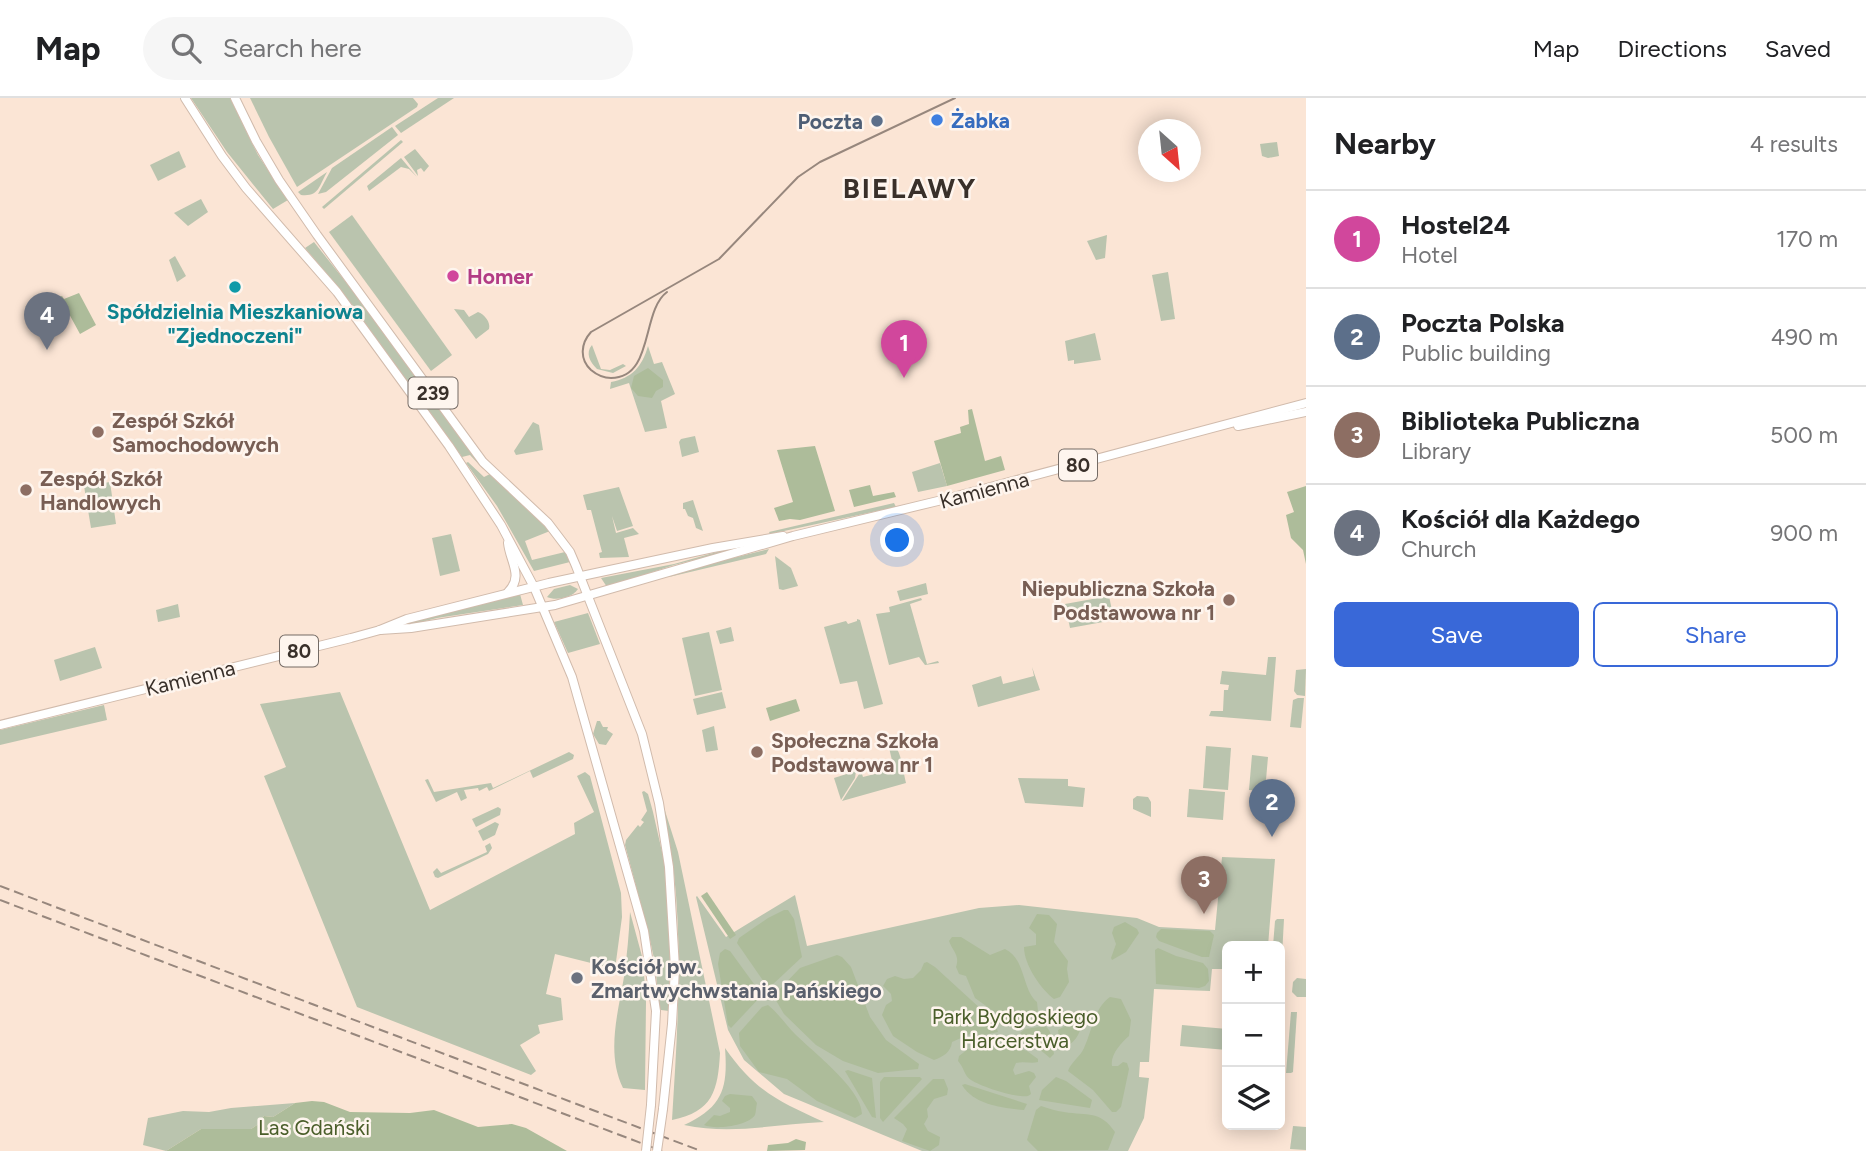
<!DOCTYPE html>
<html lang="en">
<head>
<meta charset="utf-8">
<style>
  body { margin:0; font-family:Figtree,sans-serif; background:#f6f6f6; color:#202124 }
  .controls { position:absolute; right:21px; bottom:21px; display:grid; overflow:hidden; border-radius:10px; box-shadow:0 4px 18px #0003 }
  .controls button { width:63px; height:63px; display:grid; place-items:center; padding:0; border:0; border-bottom:2px solid #e0e0e0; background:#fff; color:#202124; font:35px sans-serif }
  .compass { position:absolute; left:1138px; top:21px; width:63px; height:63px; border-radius:50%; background:#fff; box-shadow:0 4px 18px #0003; rotate:153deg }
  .you { position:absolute; left:898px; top:443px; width:24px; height:24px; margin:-18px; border:5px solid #fff; border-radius:50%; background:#1a73e8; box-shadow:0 0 0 10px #1a73e833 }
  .badge { display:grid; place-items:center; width:46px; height:46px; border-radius:50%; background:#3968d8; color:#fff; font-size:23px; font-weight:700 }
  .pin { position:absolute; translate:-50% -58px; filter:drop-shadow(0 2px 4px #0008) }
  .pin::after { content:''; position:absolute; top:37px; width:24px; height:21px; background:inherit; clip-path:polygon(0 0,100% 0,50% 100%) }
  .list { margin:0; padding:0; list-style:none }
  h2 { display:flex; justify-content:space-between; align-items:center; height:91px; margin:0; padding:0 28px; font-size:30px }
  h2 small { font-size:23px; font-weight:400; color:#757577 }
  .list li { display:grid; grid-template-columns:46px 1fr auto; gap:21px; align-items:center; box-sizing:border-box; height:98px; padding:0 28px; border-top:2px solid #e0e0e0 }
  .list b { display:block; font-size:26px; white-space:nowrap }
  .list p { margin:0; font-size:23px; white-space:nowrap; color:#757577 }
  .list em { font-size:23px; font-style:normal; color:#757577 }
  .actions { display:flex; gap:14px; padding:21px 28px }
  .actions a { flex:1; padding:16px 0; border:2px solid #3968d8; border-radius:10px; text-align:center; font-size:24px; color:#3968d8 }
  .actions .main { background:#3968d8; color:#fff }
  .icon { flex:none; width:38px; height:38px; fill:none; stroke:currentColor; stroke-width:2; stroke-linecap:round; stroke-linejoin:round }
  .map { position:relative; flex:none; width:1306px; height:1053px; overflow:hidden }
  header { display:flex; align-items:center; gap:42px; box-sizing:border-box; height:98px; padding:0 35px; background:#fff; border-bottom:2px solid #e0e0e0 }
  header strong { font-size:33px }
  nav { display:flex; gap:38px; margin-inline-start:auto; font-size:24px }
  .search { width:490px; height:63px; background:#f6f6f6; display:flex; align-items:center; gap:18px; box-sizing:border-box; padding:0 24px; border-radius:38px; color:#757577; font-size:26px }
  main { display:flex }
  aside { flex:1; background:#fff }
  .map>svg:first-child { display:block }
  .green { fill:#bac4ae }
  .forest { fill:#adbc9a }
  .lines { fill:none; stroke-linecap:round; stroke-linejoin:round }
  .major-casing { stroke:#d1bbac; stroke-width:10 }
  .major { stroke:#fff; stroke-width:8 }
  .tram { stroke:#97877d; stroke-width:2 }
  .rail { stroke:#97877d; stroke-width:2; stroke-dasharray:10 5; stroke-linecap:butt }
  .major-bridge-casing { stroke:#d1bbac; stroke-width:10; stroke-linecap:butt }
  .major-bridge { stroke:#fff; stroke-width:8 }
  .shop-dot { fill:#3f7fe0; stroke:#fef5ee; stroke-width:2.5 }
  .service-dot { fill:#5c6f8a; stroke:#fef5ee; stroke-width:2.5 }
  .hotel-dot { fill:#d1479c; stroke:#fef5ee; stroke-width:2.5 }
  .culture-dot { fill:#0f9aa8; stroke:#fef5ee; stroke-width:2.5 }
  .education-dot { fill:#8d6e63; stroke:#fef5ee; stroke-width:2.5 }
  .worship-dot { fill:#6b7280; stroke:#fef5ee; stroke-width:2.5 }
  .labels { text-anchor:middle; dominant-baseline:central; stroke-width:5; stroke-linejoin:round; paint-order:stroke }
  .shield { fill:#fef5ee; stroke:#746b65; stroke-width:2 }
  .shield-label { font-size:19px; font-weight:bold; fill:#39302a }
  .shop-label { font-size:21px; font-weight:bold; fill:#366cbe; stroke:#fef5ee; text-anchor:start }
  .service-label { font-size:21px; font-weight:bold; fill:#4e5e75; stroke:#fef5ee; text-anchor:end }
  .hotel-label { font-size:21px; font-weight:bold; fill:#b23c85; stroke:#fef5ee; text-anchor:start }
  .culture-label { font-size:21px; font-weight:bold; fill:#0d838f; stroke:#fef5ee }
  .education-label { font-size:21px; font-weight:bold; fill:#785e54; stroke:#fef5ee; text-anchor:start }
  .street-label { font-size:21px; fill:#39302a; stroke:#fef5ee }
  .worship-label { font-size:21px; font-weight:bold; fill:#5b616d; stroke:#fef5ee; text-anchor:start }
  .park-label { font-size:21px; fill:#4a5e2a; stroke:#fef5ee }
  .district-label { font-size:28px; font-weight:bold; letter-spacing:2px; fill:#39302a; stroke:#fef5ee }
</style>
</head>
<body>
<header>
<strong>Map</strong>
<div class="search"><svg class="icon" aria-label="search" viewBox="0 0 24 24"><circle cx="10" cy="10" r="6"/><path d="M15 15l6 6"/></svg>Search here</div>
<nav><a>Map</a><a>Directions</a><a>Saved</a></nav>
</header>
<main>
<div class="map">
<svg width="1306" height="1053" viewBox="0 0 1306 1053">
  <rect width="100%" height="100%" fill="#fbe5d5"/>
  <g class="green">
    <polygon points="191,0 230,0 258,57 288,102 273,111 227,54"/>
    <polygon points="250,0 413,0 418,6 417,9 297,89 269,39"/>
    <polygon points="438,0 454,0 401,35 395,28"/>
    <polygon points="392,29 398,37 326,94 318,96 332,70"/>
    <polygon points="401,42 403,44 324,111 322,109"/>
    <polygon points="1277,44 1279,58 1268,60 1262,58 1260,46"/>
    <polygon points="415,51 429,68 424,74 421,70 417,72 418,78 404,59"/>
    <polygon points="179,53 186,69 158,83 150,67"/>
    <polygon points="401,60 417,79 409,71 401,69 369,93 367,88"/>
    <path d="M327,74C319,88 319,99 301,97L298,94Z"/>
    <polygon points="201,101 208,114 188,128 174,115"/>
    <polygon points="352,117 452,257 431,273 329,134"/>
    <polygon points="1107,137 1105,160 1096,162 1087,143"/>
    <polygon points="314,144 361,203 484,372 470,357 462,359 340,191 305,150"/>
    <polygon points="175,158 186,178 177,184 169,162"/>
    <polygon points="1168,174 1175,221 1161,223 1152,177"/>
    <path d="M454,211L464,212L469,219L478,214C484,216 491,224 489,231L476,241Z"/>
    <polygon points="1095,235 1101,262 1074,266 1074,262 1068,263 1065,243"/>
    <path d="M592,247L601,271L610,272L623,266L626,268L613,275L597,271C590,264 585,255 592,247Z"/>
    <path d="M648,248L654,266L662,264L675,296L661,303L667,330L645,334L629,285L610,291L611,284C632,280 642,269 648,248Z"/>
    <polygon points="533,324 539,327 543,352 516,357 514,353"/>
    <polygon points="695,338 699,354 682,359 679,344 681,341"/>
    <polygon points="468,364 484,379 490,376 550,433 525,443 532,462 565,454 570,464 534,473 497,408 466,365"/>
    <polygon points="940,365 947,388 918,394 912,374"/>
    <polygon points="110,384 116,426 91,430 84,388"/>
    <polygon points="619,389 633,428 617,433 612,418 616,435 633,430 639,436 624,440 629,459 600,460 599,455 602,454 591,412 587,412 583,397"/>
    <polygon points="693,402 703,433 696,430 693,420 688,418 685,411 683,411 683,405"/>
    <polygon points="894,405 896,409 770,436 769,434"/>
    <polygon points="451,436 460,473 440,478 432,440"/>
    <polygon points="767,444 674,467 607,489 601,480 674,466 731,450"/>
    <polygon points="769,451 766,456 669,479 680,473"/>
    <polygon points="775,458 791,470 798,488 783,492 779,491"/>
    <polygon points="926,485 928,496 900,503 897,493"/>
    <path d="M570,487L578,491C572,500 556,503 547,499L554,491Z"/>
    <polygon points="520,496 523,507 437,520 414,526 399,527"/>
    <polygon points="1109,498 1114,522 1070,530 1065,506"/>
    <polygon points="921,500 922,502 910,506 927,566 938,563 939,565 925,567 919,559 889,567 876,516 890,514 889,509"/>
    <polygon points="178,506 180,519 158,524 156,512"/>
    <polygon points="588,515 600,546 568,555 554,524"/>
    <polygon points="857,521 860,522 883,606 864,611 857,583 840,586 824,529 846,523 848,526 857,523"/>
    <polygon points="731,529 734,543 720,546 716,533"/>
    <polygon points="709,534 722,592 695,598 682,540"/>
    <polygon points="95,549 102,570 60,583 54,562"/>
    <polygon points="1268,559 1276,559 1271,623 1209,618 1211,613 1223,613 1224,592 1228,592 1229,587 1220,586 1222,573 1266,577"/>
    <polygon points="1032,569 1040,592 978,609 972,587 1001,578 1003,586 1034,578"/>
    <polygon points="1306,571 1305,598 1297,597 1294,593 1296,572"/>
    <polygon points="340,594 430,812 575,736 574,725 594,714 577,678 585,674 590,678 621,795 622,819 615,871 555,856 546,896 561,900 563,922 538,927 540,935 520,947 536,973 531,977 357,909 264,678 286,669 260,606"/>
    <polygon points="722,594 726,610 697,617 693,601"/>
    <polygon points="1298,600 1304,600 1301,630 1290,629 1293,602"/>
    <polygon points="104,607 107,622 0,647 0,632"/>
    <polygon points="597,623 600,623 603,629 608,629 607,632 613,636 606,647 599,646 593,636"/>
    <polygon points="714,628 718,652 706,654 702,632"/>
    <path d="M887,641C902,648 902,670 906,685L842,703L861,673L863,679L894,671Z"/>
    <polygon points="1206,648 1231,650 1228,692 1203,690"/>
    <polygon points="569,654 574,657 573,661 533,680 530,673 489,693 487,689 479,693 478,690 464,692 467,700 461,703 457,694 436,704 425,682 428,681 434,694 491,685 493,690"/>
    <polygon points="1252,657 1268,659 1265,693 1249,692"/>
    <polygon points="856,673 855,680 841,702 834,680"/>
    <polygon points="1018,680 1068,681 1068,688 1085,690 1083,709 1025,705"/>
    <polygon points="1189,691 1225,694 1223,722 1187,719"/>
    <polygon points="644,693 648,696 653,714 665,767 670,854 669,913 661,912 659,909 655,865 648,833 625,747 626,742 638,727 640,729 644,724 641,722 647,713 642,694"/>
    <path d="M660,697L678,754L720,955C718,992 713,1014 672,1022C677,940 683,858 674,776C671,750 665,723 660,697Z"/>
    <polygon points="1137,698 1148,699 1151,704 1151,719 1133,711 1133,701"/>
    <polygon points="498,709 501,711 500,717 476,729 472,721"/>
    <polygon points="495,724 499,726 495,737 483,743 478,733"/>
    <polygon points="490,745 492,750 488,756 438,780 435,779 433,774 437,770 441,775 487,754 485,748"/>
    <polygon points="1222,759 1275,761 1268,848 1227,848 1227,871 1212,871 1210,893 1154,891 1149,964 1140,964 1139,979 1149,980 1144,1020 1128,1053 922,1053 784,996 744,962 728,932 696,799 697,798 726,839 795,797 807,848 979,810 1019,807 1137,820 1159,829 1215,832"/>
    <path d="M630,814L643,862L646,904L645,992L623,990C606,955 618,915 624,879C627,857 629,836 630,814Z"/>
    <polygon points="1277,821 1284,821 1282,858 1280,858 1280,848 1273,848 1275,823"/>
    <polygon points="1297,880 1306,881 1306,899 1297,899 1292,894 1293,884"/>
    <polygon points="1291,914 1297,914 1293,974 1291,975 1286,975"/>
    <polygon points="1182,927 1227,931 1227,952 1180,948"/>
    <path d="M725,950C755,993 778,1003 824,1024C776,1026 732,1037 684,1027C723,1009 728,990 725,950Z"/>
    <polygon points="295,1005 273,1019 264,1018 257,1027 251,1031 201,1031 166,1053 143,1047 148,1020 183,1013 209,1014 231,1010"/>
    <polygon points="1293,1028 1306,1029 1306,1052 1290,1051"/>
  </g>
  <g class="forest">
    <polygon points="79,195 96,227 80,236 68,214 51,219 46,203 62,198 64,201"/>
    <polygon points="648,270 663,282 663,289 656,293 652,300 638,298 631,290 634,278"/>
    <polygon points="972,311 985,363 1001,358 1005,372 947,388 934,343 961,335 960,329 969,326 968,312"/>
    <polygon points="815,348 835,413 800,422 790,421 779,423 774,410 793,404 777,352"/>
    <polygon points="870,387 873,398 894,394 896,399 854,409 849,392"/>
    <polygon points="1306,388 1306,466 1303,452 1291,440 1286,417 1294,414 1287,394"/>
    <polygon points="796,601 800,613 770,623 766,610"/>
    <polygon points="707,794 736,837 730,841 701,798"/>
    <polygon points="784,812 788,812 794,821 802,859 770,889 766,887 737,845 739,840 768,820"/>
    <path d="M1037,816L1049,817L1057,826L1054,844L1068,863L1067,871L1069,884L1060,899L1054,901C1041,891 1024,867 1024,849L1036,847V836L1029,830Z"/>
    <polygon points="1125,824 1137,831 1139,835 1126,854 1112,862 1111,860 1116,846 1112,835 1114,829"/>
    <polygon points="1161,831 1210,833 1214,837 1209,859 1202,859 1159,843 1156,839 1157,835"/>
    <path d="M952,839H961L990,857L1005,851C1026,861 1022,892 1037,904L1038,913L1011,929L1000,918L975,900L966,878L959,876L956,869C960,857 953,854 949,843Z"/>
    <polygon points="1158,850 1176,858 1203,865 1208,871 1209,883 1205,888 1199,890 1156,886 1155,852"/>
    <polygon points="725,851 730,853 762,897 731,930 728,927 718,866 720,855"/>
    <polygon points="837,857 842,859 851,869 870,919 886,942 919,966 918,971 878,975 843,963 816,947 784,916 774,899 776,895 800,870"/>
    <path d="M927,864L935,869L994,923L998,934L979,938L970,936L952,944C951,954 943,959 934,962L917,954L893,938L882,917L886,907L892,903L891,896L883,888L887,881L895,878L904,881L913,880L921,872L924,865Z"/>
    <path d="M1110,899L1121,901L1131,922L1129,938C1121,945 1110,957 1112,968H1118L1123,964L1127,965L1129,971L1121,1009L1116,1014H1112L1093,992L1068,973C1071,964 1080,959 1084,950C1092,933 1094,910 1110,899Z"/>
    <path d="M768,907C778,915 786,927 795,936C813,954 862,991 862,1016L855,1020L817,1003L787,981L759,974L740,948L739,935L762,909Z"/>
    <path d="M1078,913L1082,916C1083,930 1078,943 1065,949L1059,942L1058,932L1067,927Z"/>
    <path d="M1045,928C1053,933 1052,946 1054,956L1050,960L1020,935L1025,931Z"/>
    <path d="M1005,946L1027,953L1038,961V964C1032,966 1024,963 1016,965L1013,972L1015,977L1029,973L1034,975L1036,979L1029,988L1031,996L1028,998C1016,1000 982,989 971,982C964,978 964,969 958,963L959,958L968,951Z"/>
    <polygon points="848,972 872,980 876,1020 872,1019 845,973"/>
    <polygon points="884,979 920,979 922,981 883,1024 880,1020 880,984"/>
    <polygon points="1056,979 1066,983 1092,1002 1090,1010 1039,1002 1042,992"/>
    <polygon points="933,981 944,981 948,991 947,997 934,1001 927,1011 928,1019 924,1026 928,1033 940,1039 939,1047 930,1053 902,1043 907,1031 903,1026 894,1020"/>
    <path d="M965,986L1027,1006L1024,1012C1003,1010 974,1007 962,987Z"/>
    <path d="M730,996L752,998L757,1005C756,1009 756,1014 755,1017C748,1028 715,1032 704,1027L714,1017L720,1018L730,1014V1010L722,1003L725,998Z"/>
    <polygon points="312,1003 324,1004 350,1014 410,1015 434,1012 478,1029 512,1026 526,1030 567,1053 166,1053 201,1031 251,1031 257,1027 264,1018 273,1019 295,1005"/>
    <path d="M1041,1008C1048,1010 1056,1013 1064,1014C1088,1018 1100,1012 1115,1034L1108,1052L1038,1053L1027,1042L1036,1012Z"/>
    <polygon points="796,1041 806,1044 805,1052 767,1053 768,1047 788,1045"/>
  </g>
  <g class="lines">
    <defs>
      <g id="major">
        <polyline points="185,0 222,58 246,90 337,194 449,348 501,427 534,489 572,579 644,833 656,913 651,1007"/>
        <polyline points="235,0 256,43 279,82 317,137 483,364 548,425 570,454 576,468 642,636 659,705 669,769 675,870 672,926 663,1011"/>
        <polyline points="1238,328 1306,314"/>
        <path d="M508,445C510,464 524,478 508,494"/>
        <polyline points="380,532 411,530 555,507 793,438 942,402 1306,305"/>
        <polyline points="0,627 351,540 380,532 407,521 549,485 713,450 783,438"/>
      </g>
    </defs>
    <use href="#major" class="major-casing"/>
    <use href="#major" class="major"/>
    <path class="tram" d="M667,194C641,213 654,280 611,280C604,280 597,277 591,272C579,261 581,245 591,234L719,161L798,79L820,64L955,0"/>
    <g class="rail">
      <polyline points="0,788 701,1053"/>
      <polyline points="0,802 662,1053"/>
    </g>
    <defs>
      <g id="major-bridge">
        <polyline points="646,1053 651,1007"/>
        <polyline points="657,1053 663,1011"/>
      </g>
    </defs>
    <use href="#major-bridge" class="major-bridge-casing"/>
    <use href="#major-bridge" class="major-bridge"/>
  </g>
  <circle class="shop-dot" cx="937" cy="22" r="7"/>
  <circle class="service-dot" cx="877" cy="23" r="7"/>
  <circle class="hotel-dot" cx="453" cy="178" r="7"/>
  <circle class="culture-dot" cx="235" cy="189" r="7"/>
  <g class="education-dot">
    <circle cx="98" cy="334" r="7"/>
    <circle cx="26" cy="392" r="7"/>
    <circle cx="1229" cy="502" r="7"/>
    <circle cx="757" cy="654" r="7"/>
  </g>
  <circle class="worship-dot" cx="577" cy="880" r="7"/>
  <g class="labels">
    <g class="shield">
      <rect x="408.5" y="279.5" width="49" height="31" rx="5"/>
      <rect x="1059" y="351.5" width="38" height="31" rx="5"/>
      <rect x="280" y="537.5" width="38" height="31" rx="5"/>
    </g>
    <g class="shield-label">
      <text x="433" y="295">239</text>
      <text x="1078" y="367">80</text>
      <text x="299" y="553">80</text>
    </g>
    <g class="shop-label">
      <text x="951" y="22">Żabka</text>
    </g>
    <g class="service-label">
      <text x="863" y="23">Poczta</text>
    </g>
    <g class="hotel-label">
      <text x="467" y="178">Homer</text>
    </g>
    <g class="culture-label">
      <text x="235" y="213">Spółdzielnia Mieszkaniowa<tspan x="235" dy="24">"Zjednoczeni"</tspan></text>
    </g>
    <g class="education-label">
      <text x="112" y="322">Zespół Szkół<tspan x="112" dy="24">Samochodowych</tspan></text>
      <text x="40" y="380">Zespół Szkół<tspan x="40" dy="24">Handlowych</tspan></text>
      <text x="1215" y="490" text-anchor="end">Niepubliczna Szkoła<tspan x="1215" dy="24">Podstawowa nr 1</tspan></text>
      <text x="771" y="642">Społeczna Szkoła<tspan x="771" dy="24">Podstawowa nr 1</tspan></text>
    </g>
    <g class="street-label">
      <text transform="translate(984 392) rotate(-15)">Kamienna</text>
      <text transform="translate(190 580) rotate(-14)">Kamienna</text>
    </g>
    <g class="worship-label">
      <text x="591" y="868">Kościół pw.<tspan x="591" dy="24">Zmartwychwstania Pańskiego</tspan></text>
    </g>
    <g class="park-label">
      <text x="1015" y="918">Park Bydgoskiego<tspan x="1015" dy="24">Harcerstwa</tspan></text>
      <text x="314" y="1029">Las Gdański</text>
    </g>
    <g class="district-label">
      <text x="910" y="90">BIELAWY</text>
    </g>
  </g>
</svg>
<div class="controls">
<button>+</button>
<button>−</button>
<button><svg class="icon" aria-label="layers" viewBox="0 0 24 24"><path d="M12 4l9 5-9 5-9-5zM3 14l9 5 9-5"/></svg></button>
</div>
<svg class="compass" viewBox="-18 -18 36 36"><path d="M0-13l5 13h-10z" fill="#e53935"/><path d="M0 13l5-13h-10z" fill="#757577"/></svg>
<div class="you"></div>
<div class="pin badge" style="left:904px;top:280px;background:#d1479c">1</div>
<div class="pin badge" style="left:1272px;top:739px;background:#5c6f8a">2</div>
<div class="pin badge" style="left:1204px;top:816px;background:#8d6e63">3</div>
<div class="pin badge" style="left:47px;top:252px;background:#6b7280">4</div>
</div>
<aside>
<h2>Nearby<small>4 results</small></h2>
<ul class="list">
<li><span class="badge" style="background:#d1479c">1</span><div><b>Hostel24</b><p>Hotel</p></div><em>170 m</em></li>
<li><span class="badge" style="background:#5c6f8a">2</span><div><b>Poczta Polska</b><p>Public building</p></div><em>490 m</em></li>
<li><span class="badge" style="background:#8d6e63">3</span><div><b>Biblioteka Publiczna</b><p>Library</p></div><em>500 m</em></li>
<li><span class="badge" style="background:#6b7280">4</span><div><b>Kościół dla Każdego</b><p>Church</p></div><em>900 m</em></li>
</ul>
<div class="actions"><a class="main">Save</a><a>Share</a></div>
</aside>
</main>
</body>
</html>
